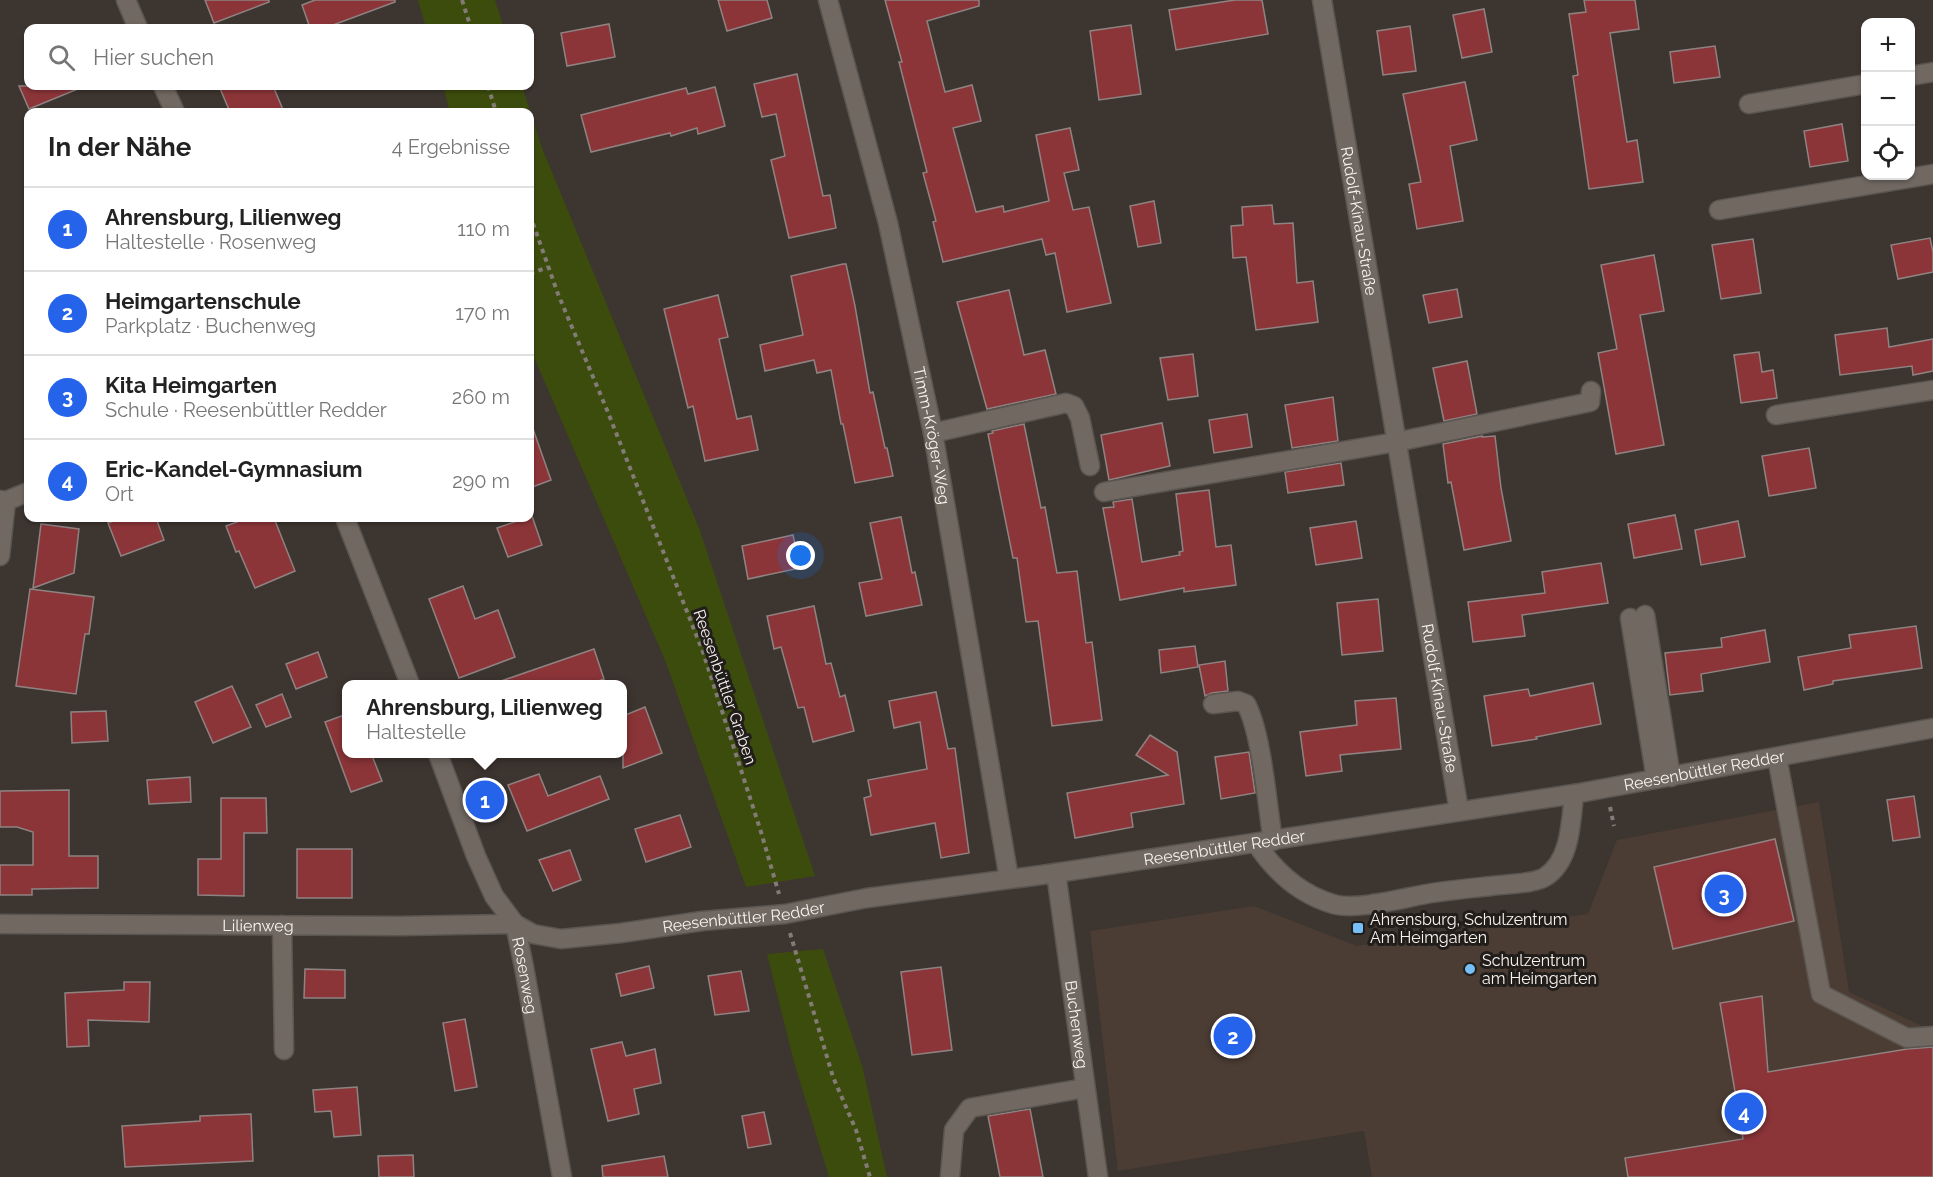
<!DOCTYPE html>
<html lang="de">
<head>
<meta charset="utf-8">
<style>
  body { margin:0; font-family:Raleway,sans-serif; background:#f2f2f2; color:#222 }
  .controls { position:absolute; right:18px; top:18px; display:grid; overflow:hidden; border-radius:12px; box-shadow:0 2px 4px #0004 }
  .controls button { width:54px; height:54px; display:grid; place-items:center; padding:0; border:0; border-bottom:2px solid #e0e0e0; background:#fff; color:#222; font:30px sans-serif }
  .you { position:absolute; left:801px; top:556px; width:21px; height:21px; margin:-15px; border:4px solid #fff; border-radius:50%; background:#1a73e8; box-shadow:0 0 0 9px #1a73e833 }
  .badge { display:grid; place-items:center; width:39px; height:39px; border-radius:50%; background:#2563eb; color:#fff; font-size:20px; font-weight:700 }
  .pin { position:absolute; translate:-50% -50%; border:3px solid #fff; box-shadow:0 2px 6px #0006 }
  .popup { position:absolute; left:342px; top:680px; width:285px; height:78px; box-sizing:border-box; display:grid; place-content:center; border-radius:12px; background:#fff; filter:drop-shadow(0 2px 4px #0005); font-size:20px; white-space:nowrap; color:#767676 }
  .popup b { font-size:22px; color:#222 }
  .popup::after { content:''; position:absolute; left:50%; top:100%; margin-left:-12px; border:12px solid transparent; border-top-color:#fff }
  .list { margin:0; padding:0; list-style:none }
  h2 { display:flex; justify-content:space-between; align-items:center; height:78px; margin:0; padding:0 24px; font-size:26px }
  h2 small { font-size:20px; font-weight:400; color:#767676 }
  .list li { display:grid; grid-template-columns:39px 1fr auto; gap:18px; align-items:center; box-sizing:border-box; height:84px; padding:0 24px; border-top:2px solid #e0e0e0 }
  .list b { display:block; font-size:22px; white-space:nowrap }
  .list p { margin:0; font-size:20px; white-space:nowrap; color:#767676 }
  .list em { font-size:20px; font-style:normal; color:#767676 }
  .icon { flex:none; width:33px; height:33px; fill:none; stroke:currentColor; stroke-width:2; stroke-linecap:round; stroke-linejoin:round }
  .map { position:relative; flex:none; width:1933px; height:1177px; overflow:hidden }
  .search { position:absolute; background:#fff; box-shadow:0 2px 4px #0004; left:24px; top:24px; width:510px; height:66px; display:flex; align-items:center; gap:15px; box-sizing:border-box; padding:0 21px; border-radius:12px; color:#767676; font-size:22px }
  .panel { position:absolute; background:#fff; box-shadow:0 2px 4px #0004; left:24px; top:108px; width:510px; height:414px; border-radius:12px }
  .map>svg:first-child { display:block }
  .built { fill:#4b3d34 }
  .green { fill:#3c4c0d }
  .building { fill:#8c3539; stroke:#8f8382; stroke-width:1.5 }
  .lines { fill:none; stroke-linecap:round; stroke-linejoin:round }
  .minor-casing { stroke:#5b5550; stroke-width:21 }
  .path { stroke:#827b76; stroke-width:4; stroke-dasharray:4.5 4.5; stroke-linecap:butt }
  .minor { stroke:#716862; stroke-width:18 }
  .poi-dot { fill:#77bff7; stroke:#211d1b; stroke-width:2 }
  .labels { text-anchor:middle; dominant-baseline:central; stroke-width:6; stroke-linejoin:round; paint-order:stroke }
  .street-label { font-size:16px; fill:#f8f3ef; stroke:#211d1b }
  .poi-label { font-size:16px; fill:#f8f3ef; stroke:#211d1b; text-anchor:start }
</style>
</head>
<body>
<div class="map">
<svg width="1933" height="1177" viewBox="0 0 1933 1177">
  <rect width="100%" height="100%" fill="#3d3530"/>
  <polygon class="built" points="1819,802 1849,992 1933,1031 1933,1177 1372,1177 1364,1131 1118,1171 1090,931 1254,906 1357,946 1588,914 1617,840"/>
  <g class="green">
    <polygon points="418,0 495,0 504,28 426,28"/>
    <polygon points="443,86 522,86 542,148 699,528 815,876 746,887 665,660 530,348 530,112 450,112"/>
    <polygon points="823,949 863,1069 887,1177 829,1177 794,1062 767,954"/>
  </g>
  <g class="building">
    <polygon points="205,0 269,0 269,2 214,23"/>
    <polygon points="315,0 395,0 395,2 325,28 310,28 302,5"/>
    <polygon points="718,0 767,0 772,18 727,31"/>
    <polygon points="885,0 979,0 979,6 927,21 945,92 972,85 981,121 953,128 976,212 1003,206 1004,212 1049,201 1036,135 1070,128 1079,170 1064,173 1073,210 1089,207 1111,303 1067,312 1055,253 1046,255 1042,239 943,262 933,222 936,221 923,173 927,172 899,62 902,62"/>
    <polygon points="1235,0 1262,0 1268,34 1176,50 1169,10"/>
    <polygon points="1584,0 1635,0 1639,29 1610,33 1627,142 1637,140 1643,182 1589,189 1573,76 1578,75 1569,14 1586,12"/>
    <polygon points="1484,9 1492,52 1462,58 1453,15"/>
    <polygon points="609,24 615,57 567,66 561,33"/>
    <polygon points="1131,25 1141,94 1099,100 1090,31"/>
    <polygon points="1410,26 1416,71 1383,75 1377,31"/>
    <polygon points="1715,46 1720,77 1674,83 1670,52"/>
    <polygon points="797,74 823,196 830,195 836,228 789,238 771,160 785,156 776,114 762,117 754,84"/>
    <polygon points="1465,82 1477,140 1450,146 1463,221 1417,229 1409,184 1421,182 1403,94"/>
    <polygon points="19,86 85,86 29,109"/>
    <polygon points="219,86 273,86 284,112 230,112"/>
    <polygon points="715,87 725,126 698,134 697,128 671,136 670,133 591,152 581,115 686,88 688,94"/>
    <polygon points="1842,124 1848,161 1810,167 1804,131"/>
    <polygon points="1154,201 1161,243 1138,247 1130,206"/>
    <polygon points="1272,205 1274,224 1293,223 1297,283 1313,281 1318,322 1256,330 1246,257 1233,258 1231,226 1243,225 1242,207"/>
    <polygon points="1930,238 1933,252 1933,272 1898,279 1891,245"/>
    <polygon points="1753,239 1761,293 1721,299 1712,245"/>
    <polygon points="1654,255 1664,311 1640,315 1664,445 1616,454 1598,353 1617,349 1601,265"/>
    <polygon points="843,264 846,264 855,306 870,393 873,392 885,448 887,448 893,476 855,483 843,424 841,424 831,370 817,373 814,360 765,371 760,345 803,335 791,276"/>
    <polygon points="1457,289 1462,317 1429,323 1423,295"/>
    <polygon points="1009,290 1024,355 1045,350 1056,394 987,409 957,302"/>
    <polygon points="718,295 728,337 719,339 737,419 751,416 758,450 705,461 693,406 688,408 664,309"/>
    <polygon points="1887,328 1889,347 1933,339 1933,371 1913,375 1912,366 1840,375 1835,335"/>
    <polygon points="1759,352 1762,372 1773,370 1777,398 1741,403 1734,355"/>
    <polygon points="1193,354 1198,396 1168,400 1160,358"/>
    <polygon points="1467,361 1477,414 1444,421 1433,368"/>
    <polygon points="1333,397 1338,441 1292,448 1285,405"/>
    <polygon points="1247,414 1252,447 1214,453 1209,420"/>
    <polygon points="1162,423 1170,466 1109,480 1101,435"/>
    <polygon points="1024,424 1041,508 1045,507 1057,573 1077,571 1086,643 1092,642 1102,720 1052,726 1038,621 1026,622 1017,558 1013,558 988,434 993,433 992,431"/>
    <polygon points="532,426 551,480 530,488 530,427"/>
    <polygon points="1482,436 1482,437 1495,436 1501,488 1511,541 1464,550 1451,482 1448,483 1443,444"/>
    <polygon points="1809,448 1816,488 1769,496 1762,456"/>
    <polygon points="1341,463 1344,485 1288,493 1285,472"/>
    <polygon points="1209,490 1216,547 1231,545 1236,585 1184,592 1184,588 1120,600 1103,508 1114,507 1113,502 1132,499 1142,562 1180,555 1179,552 1183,551 1176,494"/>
    <polygon points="1675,515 1682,549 1634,558 1628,524"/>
    <polygon points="532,516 542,545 508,557 497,528"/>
    <polygon points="901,517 912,573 915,572 922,605 866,616 859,583 882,579 870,523"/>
    <polygon points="122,518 156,518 164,540 121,556 108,523"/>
    <polygon points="248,518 274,518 295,571 255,588 239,551 236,552 226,526"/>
    <polygon points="1356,521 1362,558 1316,565 1310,528"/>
    <polygon points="1738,521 1745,557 1701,565 1695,530"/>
    <polygon points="41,524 79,529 74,573 33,588"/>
    <polygon points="793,535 800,568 748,579 742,546"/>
    <polygon points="1601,563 1608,603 1522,615 1525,636 1473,642 1468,602 1545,593 1542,572"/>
    <polygon points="463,586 475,619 498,610 515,657 459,678 429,599"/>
    <polygon points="30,589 94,597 89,634 85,634 76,694 16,686"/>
    <polygon points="1378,599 1383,651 1342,655 1337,603"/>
    <polygon points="814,606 826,664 831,663 840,697 845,695 854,731 813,742 804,707 798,708 781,647 774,649 767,616"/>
    <polygon points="1916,626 1922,668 1833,681 1833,684 1804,690 1798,657 1851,648 1849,635"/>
    <polygon points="1765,630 1770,662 1701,674 1703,691 1670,695 1665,653 1722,647 1721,638"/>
    <polygon points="1195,646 1198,667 1161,673 1159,650"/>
    <polygon points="594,649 604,679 590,684 502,684 501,681"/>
    <polygon points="318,652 327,677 296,689 286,664"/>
    <polygon points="1225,661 1228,691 1212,693 1205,696 1199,665"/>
    <polygon points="1593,683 1601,724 1536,737 1537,739 1492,746 1484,696 1528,689 1530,696"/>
    <polygon points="232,686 251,727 213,743 195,702"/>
    <polygon points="936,692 948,749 955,748 969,853 941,858 935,823 871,835 864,798 871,796 868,780 927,769 920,722 894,728 889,701"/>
    <polygon points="282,694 291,717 266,727 256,705"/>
    <polygon points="1396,698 1401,749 1340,755 1342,771 1306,776 1300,732 1357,725 1355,701"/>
    <polygon points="645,707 662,753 623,768 623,716"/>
    <polygon points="106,711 108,741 72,743 71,712"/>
    <polygon points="347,714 347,753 371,753 382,781 351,792 325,722"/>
    <polygon points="1150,735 1177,752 1184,804 1131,813 1133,827 1075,838 1067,793 1168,775 1136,755"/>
    <polygon points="1249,752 1255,793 1221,799 1215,757"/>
    <polygon points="539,774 548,796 600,776 609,799 527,831 508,785"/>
    <polygon points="190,777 191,802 149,804 147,780"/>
    <polygon points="69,790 69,856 98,856 98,888 32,889 32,895 0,895 0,865 33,865 33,832 17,827 0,827 0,791"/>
    <polygon points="1914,796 1920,837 1893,841 1887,800"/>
    <polygon points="221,798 266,798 267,833 244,833 244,896 198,895 198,859 221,859"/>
    <polygon points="680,815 691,847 646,862 635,829"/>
    <polygon points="1775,839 1794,921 1673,949 1654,867"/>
    <rect x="297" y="849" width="55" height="49"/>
    <polygon points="570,850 581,880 553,891 539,860"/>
    <polygon points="649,966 654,988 621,996 616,974"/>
    <polygon points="941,967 952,1050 912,1055 901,972"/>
    <polygon points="305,969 345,970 345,998 304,998"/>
    <polygon points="741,971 749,1011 715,1015 708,976"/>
    <polygon points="124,982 150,982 149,1022 88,1020 89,1046 67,1047 65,993 124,990"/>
    <polygon points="1762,996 1768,1072 1907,1049 1933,1047 1933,1177 1628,1177 1625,1158 1743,1139 1720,1003"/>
    <polygon points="465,1019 477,1087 455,1091 443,1023"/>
    <polygon points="622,1042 626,1056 655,1049 661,1083 634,1089 639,1114 608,1121 591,1049"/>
    <polygon points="357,1087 361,1135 334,1137 331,1111 315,1112 313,1090"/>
    <polygon points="1030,1109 1043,1177 1000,1177 988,1116"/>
    <polygon points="764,1112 771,1144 748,1148 742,1116"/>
    <polygon points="251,1114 253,1161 125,1167 122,1126 200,1121 200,1116"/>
    <polygon points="413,1155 414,1177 379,1177 378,1156"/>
    <polygon points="664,1156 668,1177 603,1177 602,1166"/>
  </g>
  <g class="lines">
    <defs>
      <g id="minor">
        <polyline points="126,0 138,28"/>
        <path id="s1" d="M828,0L888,223L933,433L1009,879"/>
        <path id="s2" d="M1322,0L1459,811"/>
        <polyline points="1910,76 1933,72"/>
        <polyline points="163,86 175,112"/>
        <polyline points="1749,104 1866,84"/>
        <polyline points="1719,210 1933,174"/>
        <polyline points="1776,415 1933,390"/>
        <polyline points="933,433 1066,403 1074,406 1080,418 1090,466"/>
        <polyline points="1104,492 1396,442 1590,402 1591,391"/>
        <polyline points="0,500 6,501 28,492"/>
        <polyline points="345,518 410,684"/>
        <polyline points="0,556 6,501"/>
        <polyline points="1645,615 1671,777"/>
        <polyline points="1630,618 1656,779"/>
        <path d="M1213,704L1238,701L1246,704C1262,734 1267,804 1273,841"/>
        <path id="s3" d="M438,754L476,856L494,896L515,924L524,967L562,1177"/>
        <polyline points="1777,757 1821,994 1907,1038 1933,1036"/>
        <path d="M1256,843C1275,872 1299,894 1333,904C1357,911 1407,897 1432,893C1452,890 1472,888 1491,886C1505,884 1534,884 1545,877C1571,861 1571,821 1574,794"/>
        <path id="s4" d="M1056,873L1098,1177"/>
        <path id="s5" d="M0,924L400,926L515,924L533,934L561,939L621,933L702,921L785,914L867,898L1056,873L1574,794L1933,728"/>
        <polyline points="282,925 284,1050"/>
        <polyline points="950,1176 954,1130 970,1108 1085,1088"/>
      </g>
    </defs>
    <use href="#minor" class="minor-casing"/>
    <g class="path">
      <polyline points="462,0 471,28"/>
      <polyline points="488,86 496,112"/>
      <polyline points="530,215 558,294 607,410 703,652 761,832 779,894"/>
      <polyline points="530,274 548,267"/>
      <polyline points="1610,807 1614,826"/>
      <polyline points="790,933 833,1077 856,1130 870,1177"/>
    </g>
    <use href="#minor" class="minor"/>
  </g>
  <g class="poi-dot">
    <rect x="1352" y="922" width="12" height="12" rx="3"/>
    <circle cx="1470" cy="969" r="6"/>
  </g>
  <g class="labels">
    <g class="street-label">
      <text stroke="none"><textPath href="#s2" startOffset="224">Rudolf-Kinau-Straße</textPath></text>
      <text stroke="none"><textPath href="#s1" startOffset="448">Timm-Kröger-Weg</textPath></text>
      <text transform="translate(725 687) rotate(71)">Reesenbüttler Graben</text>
      <text stroke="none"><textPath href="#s2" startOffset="708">Rudolf-Kinau-Straße</textPath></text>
      <text stroke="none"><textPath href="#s5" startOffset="1720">Reesenbüttler Redder</textPath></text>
      <text stroke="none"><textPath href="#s5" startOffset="1234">Reesenbüttler Redder</textPath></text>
      <text stroke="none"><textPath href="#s5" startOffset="748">Reesenbüttler Redder</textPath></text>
      <text stroke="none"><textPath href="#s5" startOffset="258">Lilienweg</textPath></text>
      <text stroke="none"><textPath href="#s3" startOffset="240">Rosenweg</textPath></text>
      <text stroke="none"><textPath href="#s4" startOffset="153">Buchenweg</textPath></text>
    </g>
    <g class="poi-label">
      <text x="1370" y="919">Ahrensburg, Schulzentrum<tspan x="1370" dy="18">Am Heimgarten</tspan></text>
      <text x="1482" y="960">Schulzentrum<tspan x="1482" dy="18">am Heimgarten</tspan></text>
    </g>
  </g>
</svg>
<div class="controls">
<button>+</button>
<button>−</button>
<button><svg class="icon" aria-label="locate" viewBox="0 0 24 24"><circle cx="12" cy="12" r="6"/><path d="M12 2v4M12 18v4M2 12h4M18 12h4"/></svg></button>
</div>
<div class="you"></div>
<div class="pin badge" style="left:485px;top:800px">1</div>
<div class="popup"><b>Ahrensburg, Lilienweg</b>Haltestelle</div>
<div class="pin badge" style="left:1233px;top:1036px">2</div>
<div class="pin badge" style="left:1724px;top:894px">3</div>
<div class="pin badge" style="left:1744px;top:1112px">4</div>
<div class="search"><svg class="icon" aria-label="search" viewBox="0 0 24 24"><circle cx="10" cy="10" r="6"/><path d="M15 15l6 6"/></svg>Hier suchen</div>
<section class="panel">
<h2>In der Nähe<small>4 Ergebnisse</small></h2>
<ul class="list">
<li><span class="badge">1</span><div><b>Ahrensburg, Lilienweg</b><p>Haltestelle · Rosenweg</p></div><em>110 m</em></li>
<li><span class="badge">2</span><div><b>Heimgartenschule</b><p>Parkplatz · Buchenweg</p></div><em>170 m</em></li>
<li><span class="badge">3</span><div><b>Kita Heimgarten</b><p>Schule · Reesenbüttler Redder</p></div><em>260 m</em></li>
<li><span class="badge">4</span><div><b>Eric-Kandel-Gymnasium</b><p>Ort</p></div><em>290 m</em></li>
</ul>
</section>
</div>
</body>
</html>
